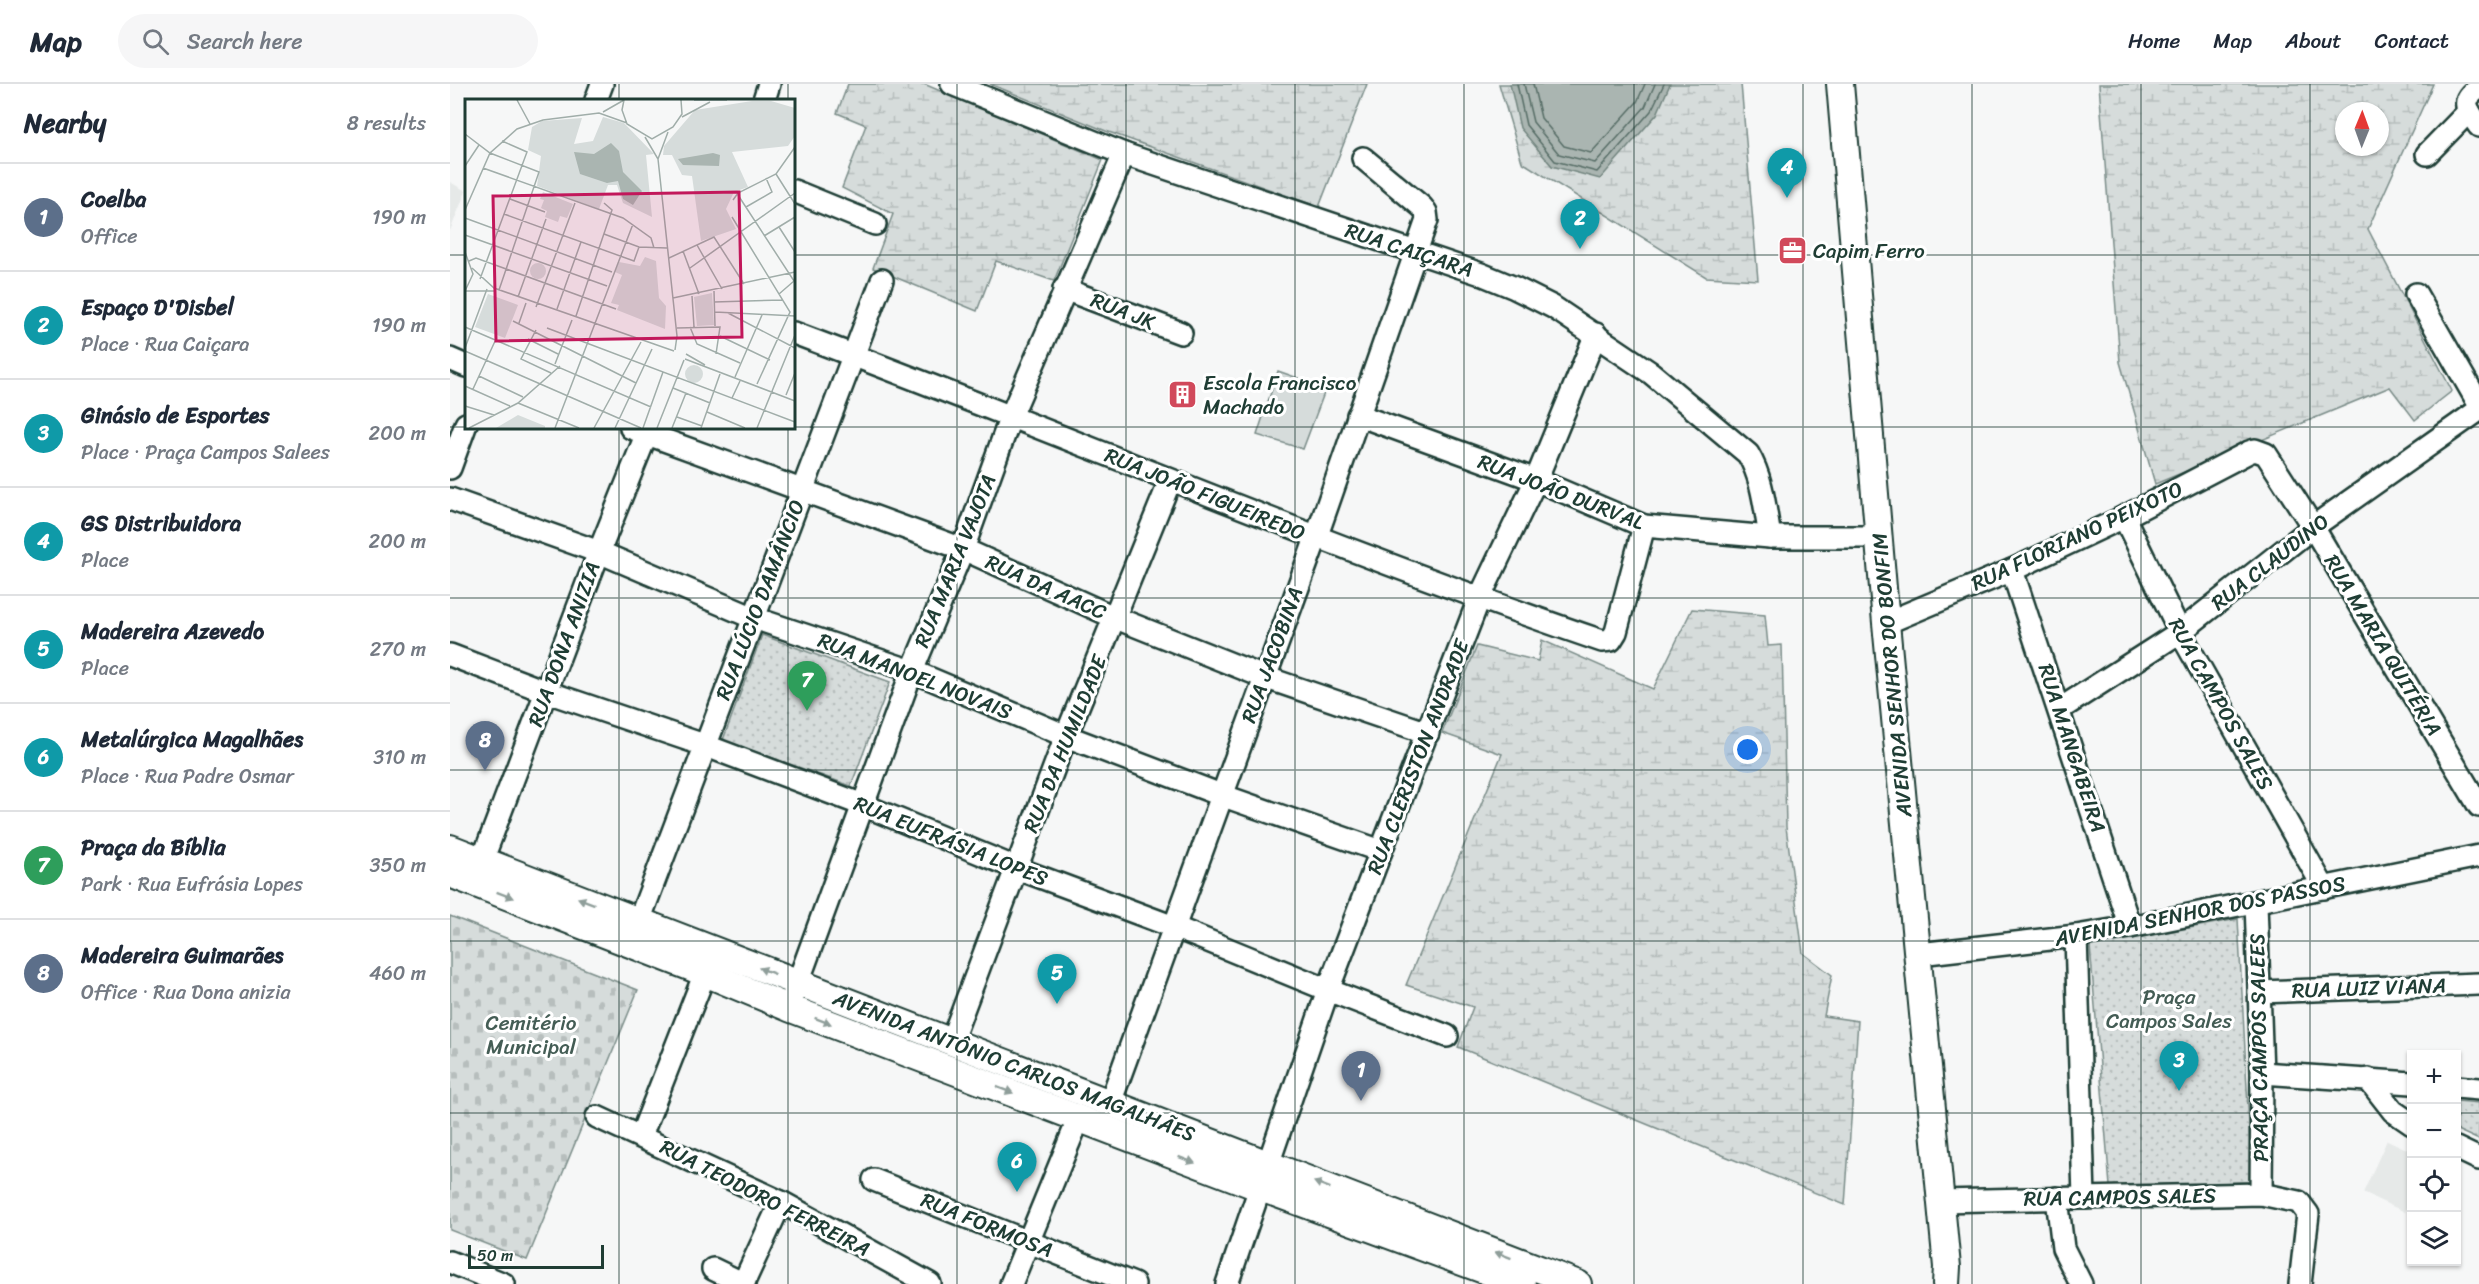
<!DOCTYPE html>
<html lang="en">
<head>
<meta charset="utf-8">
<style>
  body { margin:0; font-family:Sriracha,sans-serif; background:#f6f6f7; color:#1f2937 }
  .controls { position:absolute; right:18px; bottom:18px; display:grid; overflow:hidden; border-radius:0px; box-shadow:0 2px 4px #0004 }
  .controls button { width:54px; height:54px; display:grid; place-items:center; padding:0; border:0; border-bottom:2px solid #e0e1e3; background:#fff; color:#1f2937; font:30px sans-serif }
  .compass { position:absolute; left:1885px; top:18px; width:54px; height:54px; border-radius:50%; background:#fff; box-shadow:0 2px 4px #0004; rotate:1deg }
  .scale { position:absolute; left:18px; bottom:15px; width:136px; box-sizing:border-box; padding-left:6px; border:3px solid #1f3d34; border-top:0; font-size:16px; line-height:21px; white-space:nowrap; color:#1f3d34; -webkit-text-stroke:4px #fff; paint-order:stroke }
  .you { position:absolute; left:1298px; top:666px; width:21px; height:21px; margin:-15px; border:4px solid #fff; border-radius:50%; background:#1a73e8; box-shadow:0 0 0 9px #1a73e833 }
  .badge { display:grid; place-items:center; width:39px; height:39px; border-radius:50%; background:#d1495b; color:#fff; font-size:20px; font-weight:700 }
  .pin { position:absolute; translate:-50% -50px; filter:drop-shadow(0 2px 3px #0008) }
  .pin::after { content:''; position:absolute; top:32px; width:21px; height:18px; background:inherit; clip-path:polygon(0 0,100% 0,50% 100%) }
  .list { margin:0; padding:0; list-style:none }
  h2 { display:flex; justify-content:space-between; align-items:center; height:78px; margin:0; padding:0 24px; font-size:26px }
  h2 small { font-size:20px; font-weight:400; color:#747a83 }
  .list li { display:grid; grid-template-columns:39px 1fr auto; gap:18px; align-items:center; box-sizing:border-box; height:108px; padding:0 24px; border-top:2px solid #e0e1e3 }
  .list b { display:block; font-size:22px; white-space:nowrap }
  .list p { margin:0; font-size:20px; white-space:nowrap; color:#747a83 }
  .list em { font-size:20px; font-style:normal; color:#747a83 }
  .icon { flex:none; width:33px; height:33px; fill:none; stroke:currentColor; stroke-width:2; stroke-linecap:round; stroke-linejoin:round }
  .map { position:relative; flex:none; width:2029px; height:1200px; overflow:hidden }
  header { display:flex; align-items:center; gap:36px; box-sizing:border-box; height:84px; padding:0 30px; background:#fff; border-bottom:2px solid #e0e1e3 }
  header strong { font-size:28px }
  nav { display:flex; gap:33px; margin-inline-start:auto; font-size:21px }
  .search { width:420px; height:54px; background:#f6f6f7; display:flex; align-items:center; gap:15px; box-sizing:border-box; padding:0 21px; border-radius:33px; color:#747a83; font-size:22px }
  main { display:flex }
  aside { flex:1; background:#fff }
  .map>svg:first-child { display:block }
  .built { fill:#e6e9e8 }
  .wetland { fill:url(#wetland-marsh); stroke:#7a8c88; stroke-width:1.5; fill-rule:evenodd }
  .cemetery { fill:url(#cemetery-stones); stroke:#7a8c88; stroke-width:1.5 }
  .park { fill:url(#park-dots); stroke:#7a8c88; stroke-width:1.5 }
  .garden { fill:#d6dcdb; stroke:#7a8c88; stroke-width:1.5 }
  .water { fill:#aab5b1; stroke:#72857f; stroke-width:1.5 }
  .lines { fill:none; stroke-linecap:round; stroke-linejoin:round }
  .shore { stroke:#576d66; stroke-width:1.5 }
  .minor-casing { stroke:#1f3d34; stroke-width:26 }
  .major-casing { stroke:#1f3d34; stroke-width:30 }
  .minor { stroke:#fff; stroke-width:21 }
  .major { stroke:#fff; stroke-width:26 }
  .oneway { fill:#8f9e9a }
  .grid { fill:none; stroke:#1f3d34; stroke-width:1.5; stroke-opacity:0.55 }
  .labels { text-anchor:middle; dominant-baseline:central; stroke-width:6; stroke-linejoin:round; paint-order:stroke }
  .street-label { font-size:21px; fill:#1f3d34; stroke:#fff }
  .poi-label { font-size:21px; fill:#1f3d34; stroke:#fff; text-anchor:start }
  .park-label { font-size:21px; fill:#445d55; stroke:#fff }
  .inset-road { fill:none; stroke:#a0ada9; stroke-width:1.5 }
  .view { fill:#c2185b; fill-opacity:0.15; stroke:#c2185b; stroke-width:3 }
  .inset-edge { fill:none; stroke:#1f3d34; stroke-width:3 }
</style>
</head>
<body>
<header>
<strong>Map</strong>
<div class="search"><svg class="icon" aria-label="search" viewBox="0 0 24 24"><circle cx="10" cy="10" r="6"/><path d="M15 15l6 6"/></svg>Search here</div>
<nav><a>Home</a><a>Map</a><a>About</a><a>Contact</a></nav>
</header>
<main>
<aside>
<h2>Nearby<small>8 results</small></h2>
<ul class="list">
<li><span class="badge" style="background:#5c6f8a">1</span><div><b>Coelba</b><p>Office</p></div><em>190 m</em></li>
<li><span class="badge" style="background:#0f9aa8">2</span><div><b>Espaço D'Disbel</b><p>Place · Rua Caiçara</p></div><em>190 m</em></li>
<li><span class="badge" style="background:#0f9aa8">3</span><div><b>Ginásio de Esportes</b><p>Place · Praça Campos Salees</p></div><em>200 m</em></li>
<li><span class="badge" style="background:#0f9aa8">4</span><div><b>GS Distribuidora</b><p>Place</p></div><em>200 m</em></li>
<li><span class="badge" style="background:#0f9aa8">5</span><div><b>Madereira Azevedo</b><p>Place</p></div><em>270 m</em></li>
<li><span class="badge" style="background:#0f9aa8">6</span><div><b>Metalúrgica Magalhães</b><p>Place · Rua Padre Osmar</p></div><em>310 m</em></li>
<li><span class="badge" style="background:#2e9e5b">7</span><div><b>Praça da Bíblia</b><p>Park · Rua Eufrásia Lopes</p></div><em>350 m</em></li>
<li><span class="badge" style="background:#5c6f8a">8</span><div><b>Madereira Guimarães</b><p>Office · Rua Dona anizia</p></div><em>460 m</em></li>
</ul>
</aside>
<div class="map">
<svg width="2029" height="1200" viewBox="0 0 2029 1200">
  <defs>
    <pattern id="wetland-marsh" width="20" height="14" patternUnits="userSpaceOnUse" patternTransform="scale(1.5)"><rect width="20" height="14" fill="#d6dcdb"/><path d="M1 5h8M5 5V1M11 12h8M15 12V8" fill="none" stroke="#b7bebd"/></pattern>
    <pattern id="cemetery-stones" width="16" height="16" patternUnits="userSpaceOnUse" patternTransform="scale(1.5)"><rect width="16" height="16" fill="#d6dcdb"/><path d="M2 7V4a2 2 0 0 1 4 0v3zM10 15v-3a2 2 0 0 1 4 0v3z" fill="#b7bebd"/></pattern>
    <pattern id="park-dots" width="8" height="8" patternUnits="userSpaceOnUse" patternTransform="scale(1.5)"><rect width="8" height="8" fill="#d6dcdb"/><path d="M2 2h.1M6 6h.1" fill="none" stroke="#b7bebd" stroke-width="1.8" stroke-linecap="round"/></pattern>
  </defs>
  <rect width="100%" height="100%" fill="#f6f7f7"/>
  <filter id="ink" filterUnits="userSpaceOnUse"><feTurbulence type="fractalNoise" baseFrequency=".0167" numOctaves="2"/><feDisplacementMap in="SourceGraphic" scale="12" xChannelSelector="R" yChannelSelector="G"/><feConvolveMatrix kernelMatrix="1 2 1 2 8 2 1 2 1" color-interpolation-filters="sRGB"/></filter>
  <g filter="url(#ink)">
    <g class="built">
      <polygon points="0,98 16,107 0,147"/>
      <polygon points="1937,1056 1961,1067 1961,1114 1955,1128 1913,1109"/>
    </g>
    <g class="wetland">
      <polygon points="398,0 474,0 653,76 604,197 546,177 527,227 423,184 443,130 392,104 416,41 387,29"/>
      <polygon points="540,0 917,0 869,123 656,47"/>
      <polygon points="1049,0 1291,0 1308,196 1256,193 1072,78"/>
      <path d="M1649,0H1983L1918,145L2002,307L1965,336L1940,303L1705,400L1670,278ZM1894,27H1930V63H1894Z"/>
      <polygon points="1242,525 1315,531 1318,562 1332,561 1336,743 1353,869 1382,891 1374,932 1408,937 1395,1121 1008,963 1023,923 956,901 1052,670 992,649 1027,562 1088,577 1092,556 1203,605"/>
    </g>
    <polygon class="cemetery" points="0,832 188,906 77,1176 0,1146"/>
    <g class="park">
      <polygon points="312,551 440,598 401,702 273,656"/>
      <polygon points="1788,835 1802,1098 1660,1102 1640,862"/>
      <polygon points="2007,1017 2029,1019 2029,1056 2007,1046"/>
    </g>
    <polygon class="garden" points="828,287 876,304 853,365 807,351"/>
    <polygon class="water" points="1060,0 1220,0 1207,30 1150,95 1102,82 1070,44"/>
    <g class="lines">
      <g class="shore">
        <polyline points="1067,0 1076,41 1105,77 1147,88 1201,27 1214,0"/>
        <polyline points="1074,0 1083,38 1109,70 1145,79 1195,23 1205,0"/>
        <polyline points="1083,0 1091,34 1114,62 1141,69 1187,18 1195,0"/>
      </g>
      <defs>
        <g id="minor">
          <path d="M502,0L674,70L1031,190L1065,204L1103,223L1201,289L1298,370C1313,395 1315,425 1320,453"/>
          <path d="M2029,4C2008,17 2018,26 2029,42"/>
          <polyline points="146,16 152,0"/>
          <polyline points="314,16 319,0"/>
          <polyline points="1977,70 2019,27"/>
          <polyline points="344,107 425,140"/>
          <polyline points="614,205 731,249"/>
          <polyline points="1966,210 2029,320"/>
          <path d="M344,249C614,350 879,464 1152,557L1161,556L1166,548L1194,442"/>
          <polyline points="0,275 16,282"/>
          <polyline points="908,331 1086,396 1194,442 1320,453 1429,453"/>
          <polyline points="181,344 513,465 666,534 814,593 978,649"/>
          <polyline points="0,384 16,340"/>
          <polyline points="0,415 149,468 304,534 462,587 616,652 771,711 931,767"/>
          <polyline points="1674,433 1730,548 1874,804"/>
          <polyline points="1562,486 1680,843"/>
          <polyline points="1436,539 1562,486 1674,433 1799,368 1805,366 1816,370 1863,443 2029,722"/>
          <polyline points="0,571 97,608 254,661 413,721 566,784 724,843 878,906 997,952"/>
          <polyline points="1610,625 1730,548 1863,443 2029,326"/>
          <polyline points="32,777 149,468 199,344"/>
          <polyline points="1806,819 1812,989 1811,1110"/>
          <polyline points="189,837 432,196"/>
          <polyline points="1626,852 1634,1114"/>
          <polyline points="1469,870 1626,852 1680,843 2029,772"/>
          <polyline points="1809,908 2029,900"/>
          <polyline points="343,912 462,587 513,465 561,332 674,70"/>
          <polyline points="501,958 616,652 720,397"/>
          <polyline points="1812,989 1962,999"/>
          <polyline points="1918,995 1943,1027 1962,1040"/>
          <polyline points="2006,1003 2029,1005"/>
          <polyline points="660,1019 866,454 977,136 976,128 972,123 913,74"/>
          <polyline points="147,1033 331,1118 480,1200"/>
          <polyline points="191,1052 255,889"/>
          <polyline points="2006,1064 2029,1075"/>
          <polyline points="424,1096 684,1200"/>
          <polyline points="1607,1114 1613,1164 1631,1200"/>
          <polyline points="1490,1117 1811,1110 1849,1118 1858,1130 1850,1200"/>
          <polyline points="0,1178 54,1200"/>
          <polyline points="263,1185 294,1200"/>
          <polyline points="293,1200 331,1118"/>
          <polyline points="561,1200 629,1034"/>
          <polyline points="777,1200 878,906 931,767 1029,515 1086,396 1146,250"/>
        </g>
        <g id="major">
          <polyline points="1390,0 1436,539 1497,1183 1496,1200"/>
          <polyline points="0,764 1128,1200"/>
          <polyline points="0,790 255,889 339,924 811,1104 1072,1200"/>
        </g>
      </defs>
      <use href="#minor" class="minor-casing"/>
      <use href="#major" class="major-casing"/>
      <use href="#minor" class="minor"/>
      <use href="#major" class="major"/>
    </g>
    <defs><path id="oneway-solid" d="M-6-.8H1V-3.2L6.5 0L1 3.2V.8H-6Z" transform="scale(1.5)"/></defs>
    <g class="oneway">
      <use href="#oneway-solid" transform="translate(55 811) rotate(21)"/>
      <use href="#oneway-solid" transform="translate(136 817) rotate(-159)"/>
      <use href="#oneway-solid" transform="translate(317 887) rotate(-159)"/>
      <use href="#oneway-solid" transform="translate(373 937) rotate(21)"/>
      <use href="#oneway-solid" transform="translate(555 1006) rotate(21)"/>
      <use href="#oneway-solid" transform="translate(737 1076) rotate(21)"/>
      <use href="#oneway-solid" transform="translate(872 1101) rotate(-159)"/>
      <use href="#oneway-solid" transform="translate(1053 1171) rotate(-159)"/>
    </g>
  </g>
  <path class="grid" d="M169,0V16M338,0V16M507,0V1200M676,0V1200M845,0V1200M1014,0V1200M1184,0V1200M1353,0V1200M1522,0V1200M1691,0V1200M1860,0V1200M0,171H16M344,171H2029M0,343H16M344,343H2029M169,344V1200M338,344V1200M0,514H2029M0,686H2029M0,857H2029M0,1029H1962M2006,1029H2029"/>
  <defs>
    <symbol id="office-square" viewBox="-11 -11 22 22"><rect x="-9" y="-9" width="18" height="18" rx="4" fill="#d1495b" stroke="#fff"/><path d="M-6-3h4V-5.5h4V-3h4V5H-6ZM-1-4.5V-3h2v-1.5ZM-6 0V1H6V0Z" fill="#fff"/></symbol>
    <symbol id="building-square" viewBox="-11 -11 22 22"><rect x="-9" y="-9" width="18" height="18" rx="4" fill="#d1495b" stroke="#fff"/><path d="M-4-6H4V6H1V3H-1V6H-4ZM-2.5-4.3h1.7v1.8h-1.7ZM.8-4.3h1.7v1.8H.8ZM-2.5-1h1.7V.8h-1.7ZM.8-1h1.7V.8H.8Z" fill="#fff"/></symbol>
  </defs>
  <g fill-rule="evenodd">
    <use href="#office-square" x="1326" y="150" width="33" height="33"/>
    <use href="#building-square" x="716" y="294" width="33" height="33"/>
  </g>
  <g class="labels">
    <g class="street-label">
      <text transform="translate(959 166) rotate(18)">RUA CAIÇARA</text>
      <text transform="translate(673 227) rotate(21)">RUA JK</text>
      <text transform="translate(1111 408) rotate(21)">RUA JOÃO DURVAL</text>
      <text transform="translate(755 410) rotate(22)">RUA JOÃO FIGUEIREDO</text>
      <text transform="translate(1627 452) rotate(-25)">RUA FLORIANO PEIXOTO</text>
      <text transform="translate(505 477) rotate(-68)">RUA MARIA VAJOTA</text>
      <text transform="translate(1820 478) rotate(-38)">RUA CLAUDINO</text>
      <text transform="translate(596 503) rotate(24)">RUA DA AACC</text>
      <text transform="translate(310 516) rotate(-69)">RUA LÚCIO DAMÂNCIO</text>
      <text transform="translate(114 560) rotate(-70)">RUA DONA ANIZIA</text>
      <text transform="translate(1933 561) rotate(59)">RUA MARIA QUITÉRIA</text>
      <text transform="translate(822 571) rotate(-70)">RUA JACOBINA</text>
      <text transform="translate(1442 591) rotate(-95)">AVENIDA SENHOR DO BONFIM</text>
      <text transform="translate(465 592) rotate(21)">RUA MANOEL NOVAIS</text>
      <text transform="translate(1771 620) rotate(61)">RUA CAMPOS SALES</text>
      <text transform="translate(615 660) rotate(-68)">RUA DA HUMILDADE</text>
      <text transform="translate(1622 664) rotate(72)">RUA MANGABEIRA</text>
      <text transform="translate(968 673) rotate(-69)">RUA CLERISTON ANDRADE</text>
      <text transform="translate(501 757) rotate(22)">RUA EUFRÁSIA LOPES</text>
      <text transform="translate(1750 827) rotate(-11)">AVENIDA SENHOR DOS PASSOS</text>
      <text transform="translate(1919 904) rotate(-2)">RUA LUIZ VIANA</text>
      <text transform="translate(1809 964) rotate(-91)">PRAÇA CAMPOS SALEES</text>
      <text transform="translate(564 982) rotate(21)">AVENIDA ANTÔNIO CARLOS MAGALHÃES</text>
      <text transform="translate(1670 1113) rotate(-1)">RUA CAMPOS SALES</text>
      <text transform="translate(315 1114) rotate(27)">RUA TEODORO FERREIRA</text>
      <text transform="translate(537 1141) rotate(22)">RUA FORMOSA</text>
    </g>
    <g class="poi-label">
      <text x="1363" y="167">Capim Ferro</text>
      <text x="753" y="299">Escola Francisco<tspan x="753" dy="24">Machado</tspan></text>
    </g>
    <g class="park-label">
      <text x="1719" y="913">Praça<tspan x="1719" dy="24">Campos Sales</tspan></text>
      <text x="81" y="939">Cemitério<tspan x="81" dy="24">Municipal</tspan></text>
    </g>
  </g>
  <g transform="translate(15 15)">
    <rect width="330" height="330" fill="#f6f7f7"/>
    <path d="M53,316L80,327V329H31Z" fill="#d6dcdb"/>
    <path d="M287,2H306L330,9V37L323,47L267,53L283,88L269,93L261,110L271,130L236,142L227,77L217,76L207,56H198L199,47L230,11ZM138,18L159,24L189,55L181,56L187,118L158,104L152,86H143L134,110L72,87L76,57L63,51L67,28L77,22L117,19L109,45L128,42ZM78,93L108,105L102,119L95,117L93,123L80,118L82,112L76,109L79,101L75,100ZM180,158L191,162L194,199L201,207L200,230L152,211L154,206L146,204L157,176L150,173L154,163L175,167Z" fill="#d6dcdb"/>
    <path d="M23,195L53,206L40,239L10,228Z" fill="#d6dcdb"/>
    <path d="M65 172a8 8 0 1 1 16 0a8 8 0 1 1-16 0ZM247,194L249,226L232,227L229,198ZM220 275a9 9 0 1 1 18 0a9 9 0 1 1-18 0Z" fill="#d6dcdb"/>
    <path d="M146,44L154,52L158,73L177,92L168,106L158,100L153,82L142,84L115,75L109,53L129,55ZM248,54L255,56L254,67L218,66L213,60Z" fill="#aab5b1"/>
    <path class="inset-road" d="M52,1L65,25M159,1L157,11L162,25L187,40L208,28L217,15L216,1M229,1H262M138,13L159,1M217,18L245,3M0,35L25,54L74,73L34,191M180,38L193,60L212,237L210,251M193,60L203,33M0,67L14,46M18,69L158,119L186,139L189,149M311,75L330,105M273,96L329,182M45,100L80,113M268,101L273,94L311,75L330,48M281,108L307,93L301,79M0,111L25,54L52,30L78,21L134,14L162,24M39,115L169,162L174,148M267,118L325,213L292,285M0,119L147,173M314,128L330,153M139,135L174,148L202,149M0,136L142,187M299,137L330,118M232,146L257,190M218,152L234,195M0,153L8,175L0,192M204,159L249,138L279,185M4,162L11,159L151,210M7,169L29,189L209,252M225,169L330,94M15,180L62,53L37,42M0,192H30M249,192L250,227M314,195L329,182M227,197L229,228M53,198L81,120M208,199L330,173M249,203L318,201M71,208L110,104M92,210L116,143M250,213L330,217M263,214L330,249M111,217L147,111L139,104M48,222L171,284M54,224L61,204M0,228L186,308M225,228L232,245L275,264M82,229L330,323M212,229L255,228L251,255M71,231L56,260L86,274M255,237L305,261M63,240L93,255M0,249L22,190M0,252L176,329M221,255L240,266M220,260L330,302M90,265L107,221M14,277L58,298M270,278L297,216M0,287L45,307M208,289L245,304M8,290L31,240M321,296L330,274M267,299L275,282M53,304L114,329M0,307L29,316M242,313L280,329M212,318L237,327M4,329L53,304L95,267M90,329L168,125M129,329L176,243M150,329L187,250M178,329L198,273M192,329L219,261M207,329L221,294M236,329L255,275M292,329L330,236"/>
    <path class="view" d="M274,93L277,238L31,242L28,97Z"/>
    <rect width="330" height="330" class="inset-edge"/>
  </g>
</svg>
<div class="controls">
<button>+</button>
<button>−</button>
<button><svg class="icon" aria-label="locate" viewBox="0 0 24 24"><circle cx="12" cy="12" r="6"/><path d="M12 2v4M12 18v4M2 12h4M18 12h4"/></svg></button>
<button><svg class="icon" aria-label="layers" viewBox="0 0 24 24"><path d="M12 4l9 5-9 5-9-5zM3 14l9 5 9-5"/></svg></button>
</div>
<svg class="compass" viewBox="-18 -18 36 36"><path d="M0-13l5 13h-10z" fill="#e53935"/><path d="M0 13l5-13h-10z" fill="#747a83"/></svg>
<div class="scale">50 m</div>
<div class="you"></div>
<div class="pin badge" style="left:911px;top:1017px;background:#5c6f8a">1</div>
<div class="pin badge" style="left:1130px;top:165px;background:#0f9aa8">2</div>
<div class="pin badge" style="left:1729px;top:1007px;background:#0f9aa8">3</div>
<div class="pin badge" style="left:1337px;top:114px;background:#0f9aa8">4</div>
<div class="pin badge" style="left:607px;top:920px;background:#0f9aa8">5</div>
<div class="pin badge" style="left:567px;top:1108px;background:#0f9aa8">6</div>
<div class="pin badge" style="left:357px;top:627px;background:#2e9e5b">7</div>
<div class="pin badge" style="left:35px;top:687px;background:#5c6f8a">8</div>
</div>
</main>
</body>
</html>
